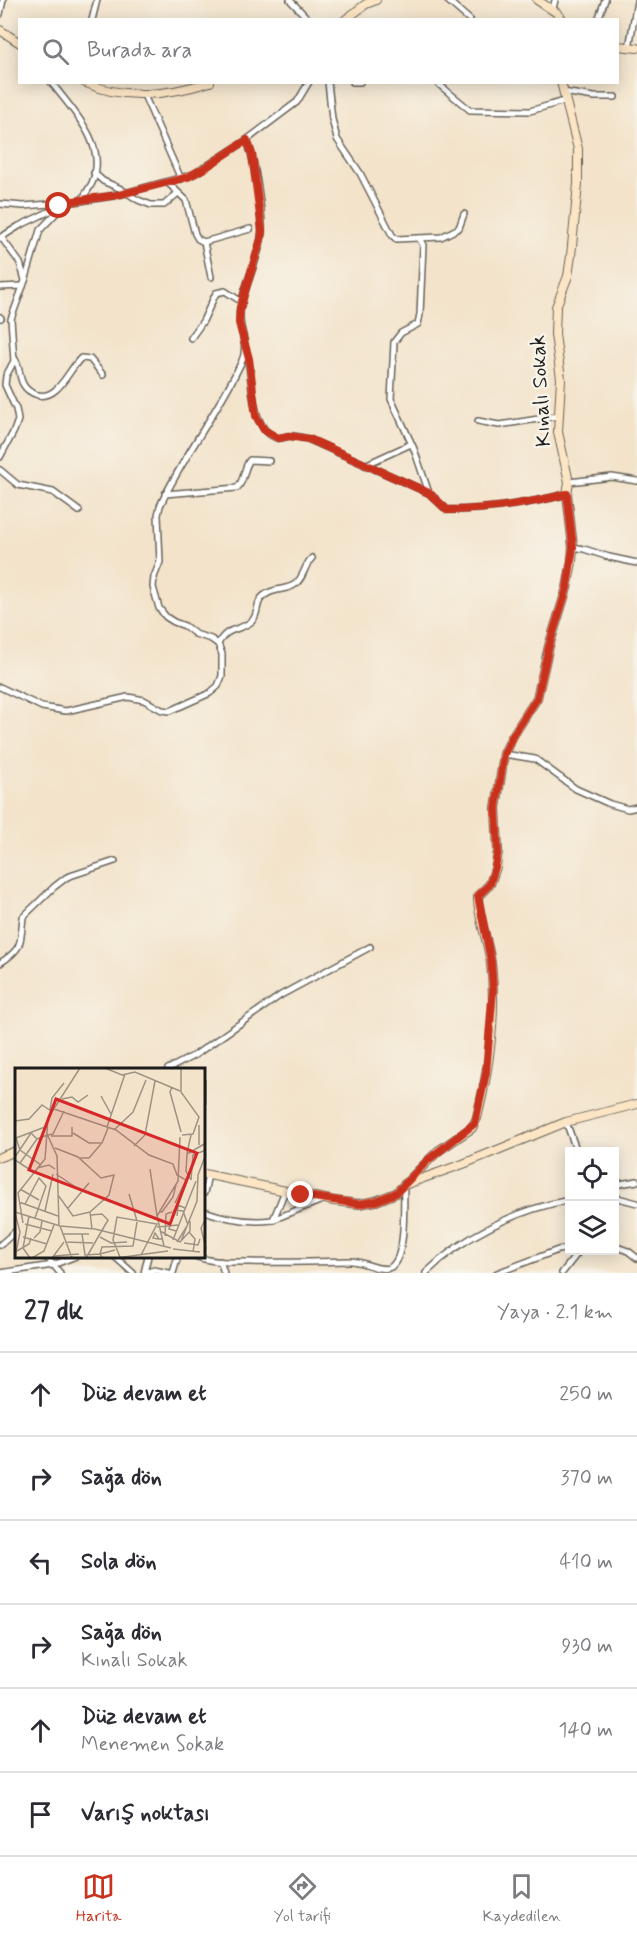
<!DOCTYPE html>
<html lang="tr">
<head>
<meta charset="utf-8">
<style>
  body { margin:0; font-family:Mynerve,sans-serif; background:#f2f2f3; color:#2b2b33 }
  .controls { position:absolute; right:18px; bottom:18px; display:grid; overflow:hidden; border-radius:0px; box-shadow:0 3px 15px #0003 }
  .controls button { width:54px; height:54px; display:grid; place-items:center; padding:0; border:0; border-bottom:2px solid #e1e1e2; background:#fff; color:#2b2b33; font:30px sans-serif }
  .stop { position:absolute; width:18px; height:18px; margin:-14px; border:4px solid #c8321e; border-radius:50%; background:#fff }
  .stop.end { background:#c8321e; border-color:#fff; box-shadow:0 2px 6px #0008 }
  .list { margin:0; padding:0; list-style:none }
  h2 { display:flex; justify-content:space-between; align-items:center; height:78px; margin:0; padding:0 24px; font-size:26px }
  h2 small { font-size:20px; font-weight:400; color:#7c7c81 }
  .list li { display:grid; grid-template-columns:39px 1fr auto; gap:18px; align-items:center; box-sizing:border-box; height:84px; padding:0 24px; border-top:2px solid #e1e1e2 }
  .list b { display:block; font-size:22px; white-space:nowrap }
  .list p { margin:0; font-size:20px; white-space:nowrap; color:#7c7c81 }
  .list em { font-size:20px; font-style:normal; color:#7c7c81 }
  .icon { flex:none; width:33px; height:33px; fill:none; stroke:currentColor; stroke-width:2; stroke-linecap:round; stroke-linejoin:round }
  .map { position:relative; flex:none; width:637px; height:1273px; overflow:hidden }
  .search { position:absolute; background:#fff; box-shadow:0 3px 15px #0003; left:18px; right:18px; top:18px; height:66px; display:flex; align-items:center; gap:15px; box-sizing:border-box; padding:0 21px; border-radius:0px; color:#7c7c81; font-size:22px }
  .sheet { height:582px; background:#fff }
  nav { display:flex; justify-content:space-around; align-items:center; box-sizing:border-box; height:84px; border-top:2px solid #e1e1e2; background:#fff; font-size:16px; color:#7c7c81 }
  nav a { display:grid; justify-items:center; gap:3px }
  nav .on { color:#c8321e }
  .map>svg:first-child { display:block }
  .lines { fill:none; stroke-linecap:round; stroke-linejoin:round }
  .street-casing { stroke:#676259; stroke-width:8 }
  .secondary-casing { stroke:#676259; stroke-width:10 }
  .street { stroke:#fff; stroke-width:5 }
  .secondary { stroke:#fce5c4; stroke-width:8 }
  .route { stroke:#c8321e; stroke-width:8 }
  .labels { text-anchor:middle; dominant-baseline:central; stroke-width:5; stroke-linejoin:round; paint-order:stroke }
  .street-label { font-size:21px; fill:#1c1c1c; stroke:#f7f3e8 }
  .inset-road { fill:none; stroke:#9d9384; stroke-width:1.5 }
  .view { fill:#d62828; fill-opacity:0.15; stroke:#d62828; stroke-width:3 }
  .inset-edge { fill:none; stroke:#1c1c1c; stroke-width:3 }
</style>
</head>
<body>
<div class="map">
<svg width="637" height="1273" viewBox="0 0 637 1273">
  <rect width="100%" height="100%" fill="#f7f3e8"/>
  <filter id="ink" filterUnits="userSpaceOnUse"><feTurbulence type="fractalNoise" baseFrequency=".0167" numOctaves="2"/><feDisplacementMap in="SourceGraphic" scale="12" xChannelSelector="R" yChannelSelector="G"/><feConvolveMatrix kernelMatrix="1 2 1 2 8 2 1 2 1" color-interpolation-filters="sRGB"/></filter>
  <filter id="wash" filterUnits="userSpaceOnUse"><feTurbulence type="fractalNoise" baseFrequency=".008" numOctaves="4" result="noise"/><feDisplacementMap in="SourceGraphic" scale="24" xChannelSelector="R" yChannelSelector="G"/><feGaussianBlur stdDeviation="1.35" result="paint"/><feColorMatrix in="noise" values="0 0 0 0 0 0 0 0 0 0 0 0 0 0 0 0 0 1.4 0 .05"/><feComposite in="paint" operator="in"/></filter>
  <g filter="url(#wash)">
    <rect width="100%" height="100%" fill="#f3e3ca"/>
  </g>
  <g filter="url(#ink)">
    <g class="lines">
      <defs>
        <g id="street">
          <polyline points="290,0 309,20"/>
          <polyline points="447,0 470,20"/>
          <polyline points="553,9 555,0"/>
          <polyline points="0,14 3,0"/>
          <polyline points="92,20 97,0"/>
          <polyline points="598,20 605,0"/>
          <polyline points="629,48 637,1"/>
          <path d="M51,82C72,110 109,145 92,183C89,189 85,194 82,200"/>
          <polyline points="328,82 332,119 337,139 360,173 392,235 396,239 441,237 459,228 464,214"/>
          <polyline points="353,82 360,82"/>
          <polyline points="436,82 470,110 530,111 564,101"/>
          <polyline points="563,92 594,97 615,97"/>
          <polyline points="144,95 181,179"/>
          <polyline points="94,173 103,181 121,189 138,200 151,205 164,205 178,193"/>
          <polyline points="167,182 186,200 195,234 198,239 204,242 250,229"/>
          <polyline points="0,204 23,206 64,203"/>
          <polyline points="1,237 20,263 25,280"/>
          <polyline points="0,238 19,226 67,203 118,195 194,174 244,142 297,102 309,82"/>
          <path d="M419,238L423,245L420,314L418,324L401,333L394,342L391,399L414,449L429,493L447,510C488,510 527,504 567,494"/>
          <polyline points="204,242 211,277"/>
          <polyline points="0,287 23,286"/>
          <polyline points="0,317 1,318"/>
          <polyline points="191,338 203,321 216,293 225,291 242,302"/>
          <path d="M246,350C254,375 248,429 277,438C282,439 285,436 290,436C296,436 303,438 308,439L429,493"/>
          <path d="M14,358C21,366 18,375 23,384C26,390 31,393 38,395C58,400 69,369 81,358L90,359L103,375"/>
          <polyline points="478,421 499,425 558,416"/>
          <polyline points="0,457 14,431 18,420 16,409 5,385 6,376 14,361 11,319 26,278 40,230 61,208"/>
          <polyline points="365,465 411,444"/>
          <polyline points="0,470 18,485 53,492 79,511"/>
          <polyline points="569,482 612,477 637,481"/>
          <path d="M165,494L237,488C245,481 243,468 250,460L269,461"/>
          <polyline points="573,547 584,549 609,557 637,563"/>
          <path d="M218,644C228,625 239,632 252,621C258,615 256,607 260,600C268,588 284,591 294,585C304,579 304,565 312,558"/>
          <path d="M0,687L42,707L66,711L128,697L144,700L162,710L170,711L210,693L218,686L222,676V654L218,644L211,639L195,634L185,626L174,622L166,617L159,608L153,587L154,577L160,562L158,515L160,506C183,456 218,412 241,363C251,343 237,330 240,309C244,286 257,263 261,239C265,220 254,158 247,140"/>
          <polyline points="504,754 535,759 576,789 610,804 628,809 637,807"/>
          <path d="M0,963C24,948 20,942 23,917L54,887L67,877L115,861"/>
          <polyline points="168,1069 195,1055 281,995 370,947"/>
          <polyline points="566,1122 577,1152"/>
          <polyline points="614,1185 637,1181"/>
          <polyline points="204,1193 208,1175"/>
          <polyline points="614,1197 637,1203"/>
          <path d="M204,1211C227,1219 249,1223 272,1220L325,1199"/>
          <polyline points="273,1220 285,1191"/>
          <polyline points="0,1245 16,1231"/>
          <polyline points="614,1246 628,1251 637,1258"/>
          <polyline points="46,1256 60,1273"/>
          <polyline points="114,1256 133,1273"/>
          <polyline points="148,1256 144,1273 154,1270 169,1273"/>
          <path d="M195,1256C212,1263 232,1262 250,1262C284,1263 317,1262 351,1261C363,1261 382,1273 391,1267C407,1255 403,1205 404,1186"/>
          <polyline points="220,1261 224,1273"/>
          <polyline points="0,1273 53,1265 76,1256"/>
          <polyline points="173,1273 178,1256"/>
          <path d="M426,1273C463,1236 518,1209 570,1200"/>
          <polyline points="497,1273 558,1250 570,1248"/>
          <polyline points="562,1273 580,1250"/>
        </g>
        <g id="secondary">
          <polyline points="537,0 557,13 563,20"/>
          <polyline points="345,20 366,4 376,0"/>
          <polyline points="0,30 20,43"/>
          <polyline points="618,46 637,48"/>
          <path d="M84,82C125,101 168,95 210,82"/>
          <polyline points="0,1157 16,1151"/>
          <polyline points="204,1174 334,1201 359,1204 376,1201 396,1193 404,1185 463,1164 566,1122 637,1104"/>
          <path d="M404,1185L438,1151L472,1128L477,1118C489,1071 497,1012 491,964C489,944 477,914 478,896L490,884L496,867L498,851L496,808L504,754L512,737L537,698L549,646L567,588L572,562L573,547L567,494L569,482L558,432L561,379L555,334L556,307L568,276L571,256L578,184V149L561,82"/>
        </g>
      </defs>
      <use href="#street" class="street-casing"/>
      <use href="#secondary" class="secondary-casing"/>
      <use href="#street" class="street"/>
      <use href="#secondary" class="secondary"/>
    </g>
  </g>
  <g class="lines" filter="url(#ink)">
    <path class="route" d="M59,206L74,201L118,195L188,177L208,166L247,140L252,154L262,231L261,239L240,308L239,323L249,359L256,416L264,430L278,438L289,436L309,439L429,493L447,510C488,510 527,504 567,494L573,547L567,588L549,646L537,698L512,737L504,754L496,808L498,851L495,867L490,884L478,896L491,961L493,990L486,1073L475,1123L428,1160L396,1193L376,1201L359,1204L301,1195"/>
  </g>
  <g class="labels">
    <g class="street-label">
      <text transform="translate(541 391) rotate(-93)">Kınalı Sokak</text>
    </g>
  </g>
  <g transform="translate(15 1068)">
    <rect width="190" height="190" fill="#f3e3ca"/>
    <path class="inset-road" d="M90,0L107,7L120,4L165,23M166,0V24L184,49L178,66L167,67M191,12V37M157,19L155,24L166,64M86,28L96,46M47,31L57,29L63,34L73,27M39,41L101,62L134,87L158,96L162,107L171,112L160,135M35,42L37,30L49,15M0,53L14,51L27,37L36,43M184,57V77M92,59L110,6M99,62L118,44L131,12M58,65L74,75H87L93,60M32,66L42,88L44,158M0,67L5,82L26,97M33,67L38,66L49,43M36,68H57V59M1,70L30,59M119,78L130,67L140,13M40,80L63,89L86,110L99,107L94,127L75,144L77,161M172,85L176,67M0,89L16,65L22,71L32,67M65,90H74L86,76M0,92L17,103M5,95L22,71M22,100L34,97L40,101M135,101L142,148M41,106L65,122M176,112L171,103L172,86L191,75M176,112L178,87L191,82M5,121L24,132M114,126L122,153M43,127L58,148L75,144M4,134L43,148M10,136L24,110L31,118L20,150M53,140L74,115M30,143L38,106M144,143L147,144L158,129L161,117M0,144L45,158L80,161L156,180M0,145L5,164L0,190M14,148L8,180L15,190M162,148L163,137L170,140M191,150L186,160L191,181M8,155L3,125L30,91L33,50L65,0M10,156L37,163M45,158L57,190M142,159L163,157M145,163L165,174L175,163V153M161,163L154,161L159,142L168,143L173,157M174,164L180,171L178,184M47,166H74M67,166L70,187L85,186L87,179L118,178L122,154M150,168L151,146L157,144M8,169L32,176M85,169L96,175L112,174M19,170L25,164L27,153M144,171L140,165L138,170L143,171H147M158,172L181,113M166,173L182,133L183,107L191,86M50,174L78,175M162,174L172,158M169,175L183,177L185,171M149,178L142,148L163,113L165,69M158,181L185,184M2,183L14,176L16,170M39,188L64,186M105,189L98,172L102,149L142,156L126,187M17,190L29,183L39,157M37,190L49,174M71,190L93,152L87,146L76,147M87,190L85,186L100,182M101,190L153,183"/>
    <path class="view" d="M41,31L182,85L155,156L14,102Z"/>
    <rect width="190" height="190" class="inset-edge"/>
  </g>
</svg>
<div class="controls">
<button><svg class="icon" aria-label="locate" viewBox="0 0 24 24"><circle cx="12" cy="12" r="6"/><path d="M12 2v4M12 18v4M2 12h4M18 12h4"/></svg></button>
<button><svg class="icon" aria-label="layers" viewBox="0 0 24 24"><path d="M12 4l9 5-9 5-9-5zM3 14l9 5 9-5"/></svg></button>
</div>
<div class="stop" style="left:59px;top:206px"></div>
<div class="stop end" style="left:301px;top:1195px"></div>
<div class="search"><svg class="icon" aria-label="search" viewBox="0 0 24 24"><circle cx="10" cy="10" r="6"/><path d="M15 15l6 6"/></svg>Burada ara</div>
</div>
<section class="sheet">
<h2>27 dk<small>Yaya · 2.1 km</small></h2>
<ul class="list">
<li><svg class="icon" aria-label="ahead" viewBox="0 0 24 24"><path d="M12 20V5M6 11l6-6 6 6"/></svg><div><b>Düz devam et</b></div><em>250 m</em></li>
<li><svg class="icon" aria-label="right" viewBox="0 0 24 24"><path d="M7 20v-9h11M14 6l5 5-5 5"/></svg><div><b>Sağa dön</b></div><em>370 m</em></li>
<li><svg class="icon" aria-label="left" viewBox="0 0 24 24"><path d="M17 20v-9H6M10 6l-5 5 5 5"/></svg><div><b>Sola dön</b></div><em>410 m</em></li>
<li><svg class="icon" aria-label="right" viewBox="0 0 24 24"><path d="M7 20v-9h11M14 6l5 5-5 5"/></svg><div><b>Sağa dön</b><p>Kınalı Sokak</p></div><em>930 m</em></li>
<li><svg class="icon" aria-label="ahead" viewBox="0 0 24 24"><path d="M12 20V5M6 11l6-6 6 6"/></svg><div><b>Düz devam et</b><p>Menemen Sokak</p></div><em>140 m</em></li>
<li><svg class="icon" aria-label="arrive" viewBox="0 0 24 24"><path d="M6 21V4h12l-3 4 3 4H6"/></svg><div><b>Varış noktası</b></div></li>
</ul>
</section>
<nav>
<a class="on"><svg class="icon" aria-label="map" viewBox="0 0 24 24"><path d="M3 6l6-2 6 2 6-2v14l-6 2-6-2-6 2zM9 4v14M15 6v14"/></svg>Harita</a>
<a><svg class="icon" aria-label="directions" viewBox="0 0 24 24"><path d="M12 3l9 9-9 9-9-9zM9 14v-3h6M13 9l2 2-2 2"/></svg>Yol tarifi</a>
<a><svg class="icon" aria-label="saved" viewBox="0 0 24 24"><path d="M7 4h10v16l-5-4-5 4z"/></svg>Kaydedilen</a>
</nav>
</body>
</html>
